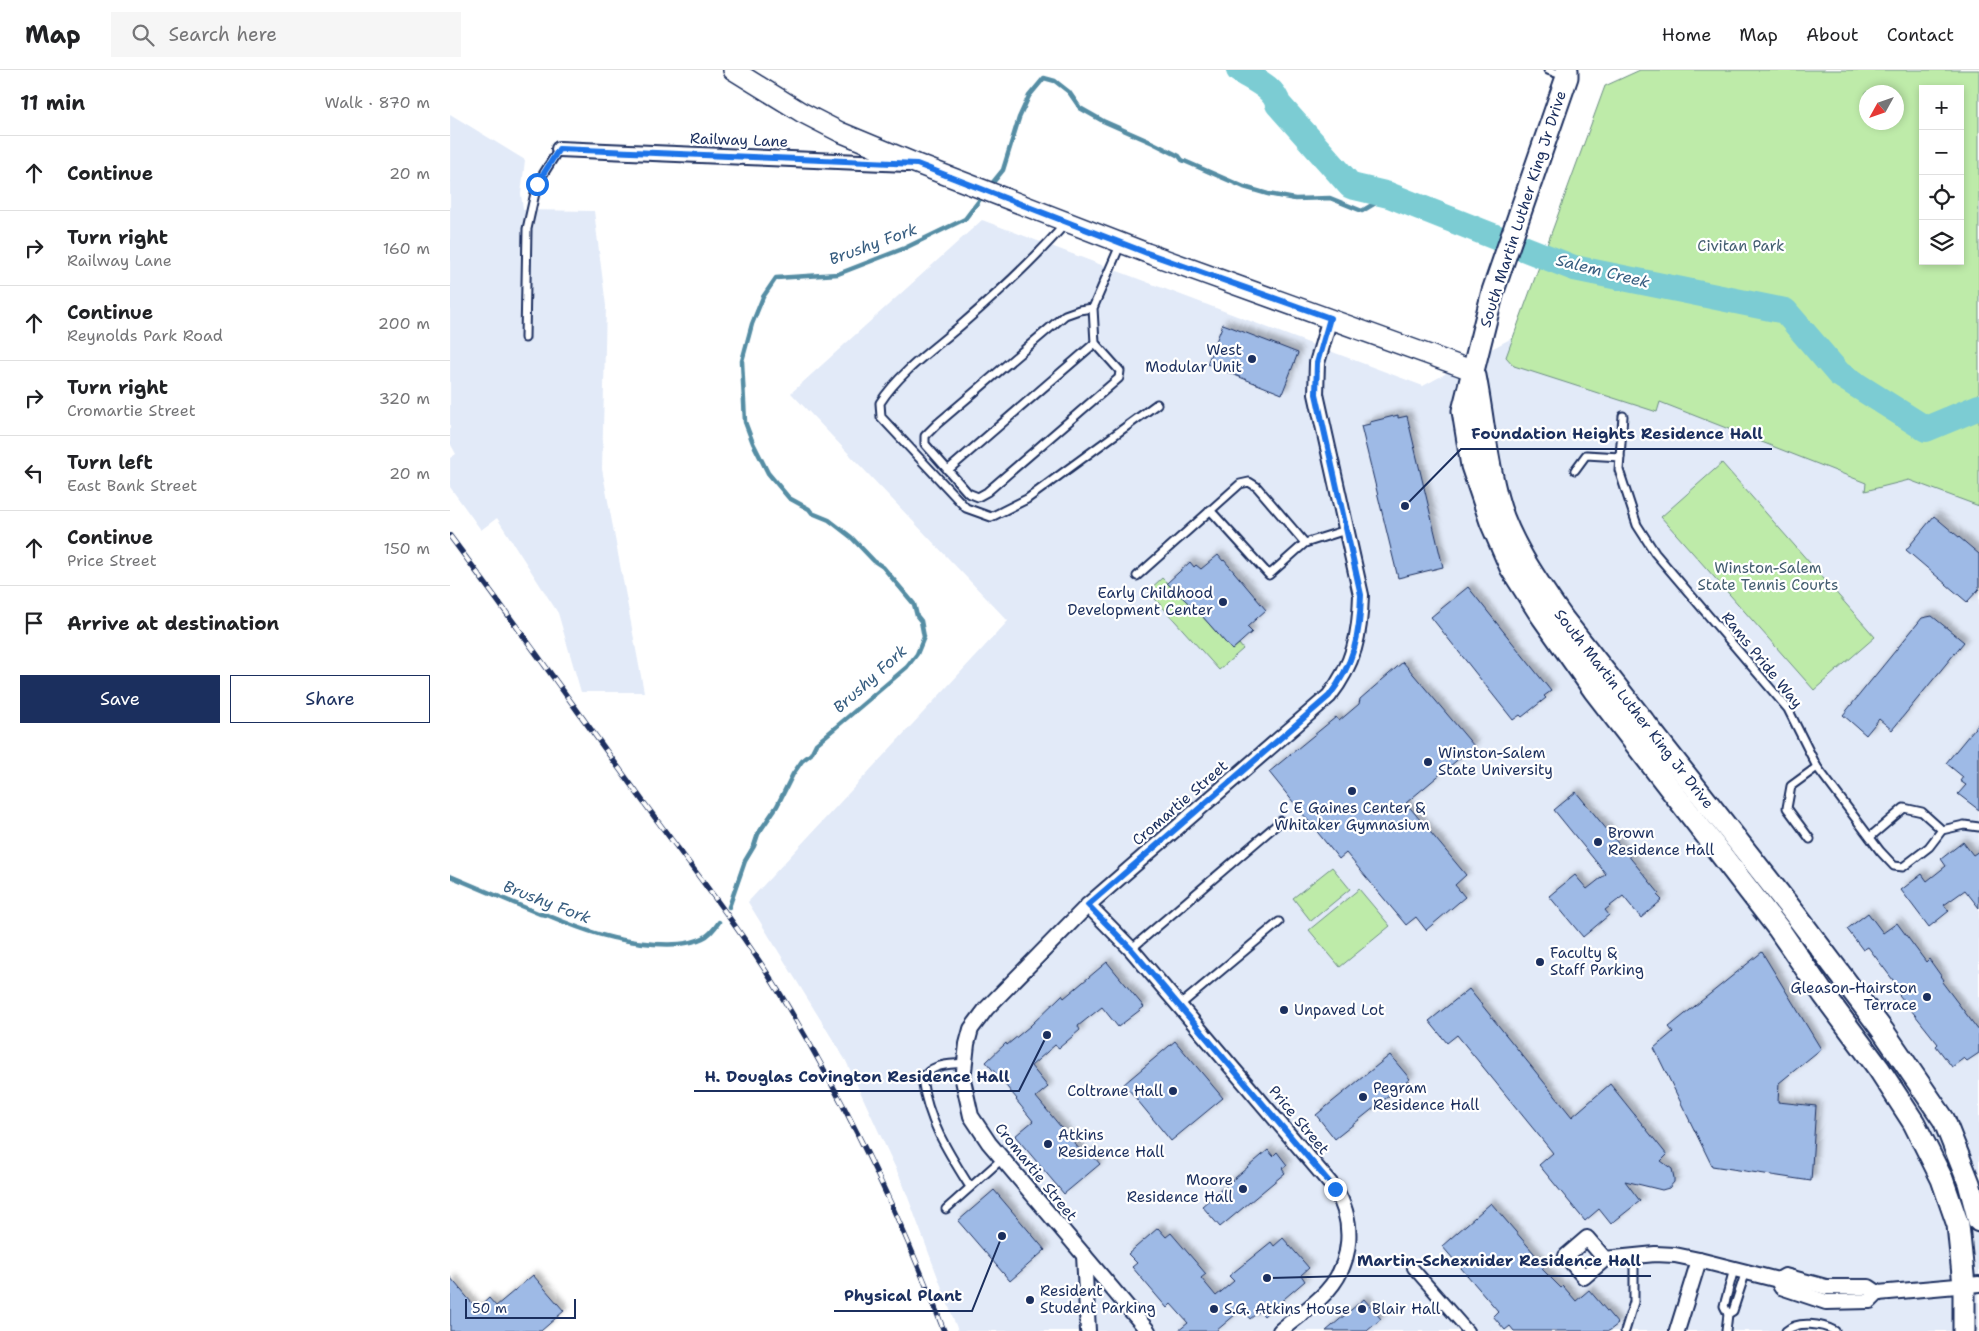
<!DOCTYPE html>
<html lang="en">
<head>
<meta charset="utf-8">
<style>
  body { margin:0; font-family:"Shantell Sans",sans-serif; background:#f6f6f6; color:#202124 }
  .controls { position:absolute; right:15px; top:15px; display:grid; overflow:hidden; border-radius:0px; box-shadow:0 2px 8px #0003 }
  .controls button { width:45px; height:45px; display:grid; place-items:center; padding:0; border:0; border-bottom:1px solid #e0e0e0; background:#fff; color:#202124; font:25px sans-serif }
  .compass { position:absolute; left:1409px; top:15px; width:45px; height:45px; border-radius:50%; background:#fff; box-shadow:0 2px 8px #0003; rotate:230deg }
  .scale { position:absolute; left:15px; bottom:12px; width:111px; box-sizing:border-box; padding-left:5px; border:2px solid #1b2f5e; border-top:0; font-size:14px; line-height:18px; white-space:nowrap; color:#1b2f5e; -webkit-text-stroke:4px #fff; paint-order:stroke }
  .stop { position:absolute; width:15px; height:15px; margin:-11px; border:4px solid #1a73e8; border-radius:50%; background:#fff }
  .stop.end { background:#1a73e8; border-color:#fff; box-shadow:0 1px 5px #0008 }
  .list { margin:0; padding:0; list-style:none }
  h2 { display:flex; justify-content:space-between; align-items:center; height:65px; margin:0; padding:0 20px; font-size:21px }
  h2 small { font-size:16px; font-weight:400; color:#757577 }
  .list li { display:grid; grid-template-columns:32px 1fr auto; gap:15px; align-items:center; box-sizing:border-box; height:75px; padding:0 20px; border-top:1px solid #e0e0e0 }
  .list b { display:block; font-size:19px; white-space:nowrap }
  .list p { margin:0; font-size:16px; white-space:nowrap; color:#757577 }
  .list em { font-size:16px; font-style:normal; color:#757577 }
  .actions { display:flex; gap:10px; padding:15px 20px }
  .actions a { flex:1; padding:11px 0; border:1px solid #1b2f5e; border-radius:0px; text-align:center; font-size:18px; color:#1b2f5e }
  .actions .main { background:#1b2f5e; color:#fff }
  .icon { flex:none; width:28px; height:28px; fill:none; stroke:currentColor; stroke-width:2; stroke-linecap:round; stroke-linejoin:round }
  .map { position:relative; flex:none; width:1529px; height:1261px; overflow:hidden }
  header { display:flex; align-items:center; gap:30px; box-sizing:border-box; height:70px; padding:0 25px; background:#fff; border-bottom:1px solid #e0e0e0 }
  header strong { font-size:24px }
  nav { display:flex; gap:28px; margin-inline-start:auto; font-size:18px }
  .search { width:350px; height:45px; background:#f6f6f6; display:flex; align-items:center; gap:12px; box-sizing:border-box; padding:0 18px; border-radius:0px; color:#757577; font-size:19px }
  main { display:flex }
  aside { flex:1; background:#fff }
  .map>svg:first-child { display:block }
  .built { fill:#e2eaf8 }
  .green { fill:#beeba9; stroke:#6c8d84; fill-rule:evenodd }
  .lines { fill:none; stroke-linecap:round; stroke-linejoin:round }
  .stream { stroke:#558da4; stroke-width:4.5 }
  .river { stroke:#7bccd3; stroke-width:26 }
  .building { fill:#9ebae6; stroke:#1b2f5e; filter:url(#shadow) }
  .service-casing { stroke:#1b2f5e; stroke-width:11 }
  .pedestrian-casing { stroke:#1b2f5e; stroke-width:14 }
  .minor-casing { stroke:#1b2f5e; stroke-width:18 }
  .secondary-casing { stroke:#1b2f5e; stroke-width:22 }
  .primary-casing { stroke:#1b2f5e; stroke-width:25 }
  .service { stroke:#fff; stroke-width:7 }
  .pedestrian { stroke:#fff; stroke-width:10 }
  .minor { stroke:#fff; stroke-width:14 }
  .secondary { stroke:#fff; stroke-width:19 }
  .primary { stroke:#fff; stroke-width:21 }
  .rail-casing { stroke:#1b2f5e; stroke-width:5.5 }
  .rail { stroke:#fff; stroke-width:4; stroke-dasharray:11; stroke-linecap:butt }
  .route { stroke:#1a73e8; stroke-width:6 }
  .poi-dot { fill:#1b2f5e; stroke:#fff; stroke-width:2 }
  .labels { text-anchor:middle; dominant-baseline:central; stroke-width:4.5; stroke-linejoin:round; paint-order:stroke }
  .street-label { font-size:15px; fill:#1b2f5e; stroke:#fff }
  .park-label { font-size:15px; fill:#445e71; stroke:#fff }
  .poi-label { font-size:15px; fill:#1b2f5e; stroke:#fff; text-anchor:start }
  .water-label { font-size:16px; font-style:italic; fill:#385e81; stroke:#fff }
  .leader { fill:none; stroke:#1b2f5e; stroke-width:2 }
  .callout-dot { fill:#1b2f5e; stroke:#fff; stroke-width:2 }
  .callout-label { font-size:16px; text-anchor:middle; font-weight:bold; fill:#1b2f5e; stroke:#fff; stroke-width:4.5; stroke-linejoin:round; paint-order:stroke }
</style>
</head>
<body>
<header>
<strong>Map</strong>
<div class="search"><svg class="icon" aria-label="search" viewBox="0 0 24 24"><circle cx="10" cy="10" r="6"/><path d="M15 15l6 6"/></svg>Search here</div>
<nav><a>Home</a><a>Map</a><a>About</a><a>Contact</a></nav>
</header>
<main>
<aside>
<h2>11 min<small>Walk · 870 m</small></h2>
<ul class="list">
<li><svg class="icon" aria-label="ahead" viewBox="0 0 24 24"><path d="M12 20V5M6 11l6-6 6 6"/></svg><div><b>Continue</b></div><em>20 m</em></li>
<li><svg class="icon" aria-label="right" viewBox="0 0 24 24"><path d="M7 20v-9h11M14 6l5 5-5 5"/></svg><div><b>Turn right</b><p>Railway Lane</p></div><em>160 m</em></li>
<li><svg class="icon" aria-label="ahead" viewBox="0 0 24 24"><path d="M12 20V5M6 11l6-6 6 6"/></svg><div><b>Continue</b><p>Reynolds Park Road</p></div><em>200 m</em></li>
<li><svg class="icon" aria-label="right" viewBox="0 0 24 24"><path d="M7 20v-9h11M14 6l5 5-5 5"/></svg><div><b>Turn right</b><p>Cromartie Street</p></div><em>320 m</em></li>
<li><svg class="icon" aria-label="left" viewBox="0 0 24 24"><path d="M17 20v-9H6M10 6l-5 5 5 5"/></svg><div><b>Turn left</b><p>East Bank Street</p></div><em>20 m</em></li>
<li><svg class="icon" aria-label="ahead" viewBox="0 0 24 24"><path d="M12 20V5M6 11l6-6 6 6"/></svg><div><b>Continue</b><p>Price Street</p></div><em>150 m</em></li>
<li><svg class="icon" aria-label="arrive" viewBox="0 0 24 24"><path d="M6 21V4h12l-3 4 3 4H6"/></svg><div><b>Arrive at destination</b></div></li>
</ul>
<div class="actions"><a class="main">Save</a><a>Share</a></div>
</aside>
<div class="map">
<svg width="1529" height="1261" viewBox="0 0 1529 1261">
  <defs>
    <filter id="shadow"><feDropShadow dx="4.5" dy="-4.5" stdDeviation="2.5" flood-color="#0004"/></filter>
  </defs>
  <rect width="100%" height="100%" fill="#fff"/>
  <filter id="ink" filterUnits="userSpaceOnUse"><feTurbulence type="fractalNoise" baseFrequency=".02" numOctaves="2"/><feDisplacementMap in="SourceGraphic" scale="10" xChannelSelector="R" yChannelSelector="G"/><feConvolveMatrix kernelMatrix="1 2 1 2 8 2 1 2 1" color-interpolation-filters="sRGB"/></filter>
  <g filter="url(#ink)">
    <g class="built">
      <polygon points="0,44 75,90 71,124 73,140 144,141 156,236 152,399 194,622 131,622 108,543 47,448 31,460 0,417 0,388 6,384 0,373"/>
      <polygon points="532,150 973,316 1073,262 1529,429 1529,1261 508,1261 453,1114 396,991 298,832 558,551 341,323"/>
    </g>
    <g class="green">
      <path d="M1190,0H1529V436L1459,410L1415,421L1416,413L1210,332L1207,342L1064,296L1056,287L1155,16ZM1473,19H1510V191H1473ZM1416,22H1446V52H1416Z"/>
      <polygon points="1272,393 1425,567 1364,620 1211,447"/>
      <polygon points="712,508 752,546 782,580 789,574 793,579 769,600 698,521"/>
      <polygon points="882,797 900,819 861,851 843,828"/>
      <polygon points="909,819 940,856 890,897 859,860"/>
    </g>
    <g class="lines">
      <g class="stream">
        <polyline points="540,116 553,100 569,48 579,26 594,8 605,11 619,22 630,38 653,51 703,73 729,86 732,90 794,117 818,124 845,129 880,128 912,141 939,125"/>
        <path d="M0,806L90,844L97,845C135,861 163,871 204,874C221,875 238,875 253,868C260,865 265,858 269,852"/>
        <polyline points="279,837 295,791 304,776 308,764 327,736 343,704 352,691 361,684 366,674 457,597 467,584 474,567 471,551 467,546 464,534 433,497 424,491 401,467 379,450 362,443 359,439 339,428 318,403 303,373 295,352 292,291 302,254 313,227 326,208 388,204 455,178 515,149 534,124"/>
      </g>
      <path class="river" d="M789,0C802,9 824,17 828,34L901,116L939,125L1124,198L1335,241L1389,304L1476,359L1529,337"/>
    </g>
    <g class="building">
      <polygon points="773,254 848,283 832,324 757,294"/>
      <polygon points="948,345 948,348 957,346 993,497 948,508 911,356 920,354 920,352"/>
      <polygon points="1484,446 1529,484 1529,519 1517,532 1456,480"/>
      <polygon points="768,485 773,491 774,490 816,540 797,557 802,562 782,580 752,546 717,513 740,492 744,497 746,495 751,499"/>
      <polygon points="1018,517 1101,621 1094,626 1096,628 1072,647 1070,645 1063,650 981,547"/>
      <polygon points="1482,546 1514,572 1442,660 1429,649 1416,665 1393,645 1472,548"/>
      <polygon points="953,592 1024,676 956,733 1016,805 1005,815 1015,827 976,860 966,847 956,855 896,783 889,789 819,702 886,647 889,651 909,634 910,629"/>
      <polygon points="1529,653 1529,740 1508,724 1516,715 1510,711 1513,707 1496,693"/>
      <polygon points="1126,722 1209,823 1207,825 1212,830 1191,848 1173,826 1155,840 1159,845 1133,867 1099,826 1125,805 1137,819 1156,804 1104,740"/>
      <polygon points="1513,772 1523,785 1529,781 1529,838 1515,820 1494,835 1499,841 1479,857 1451,820 1472,804 1477,811 1496,796 1491,789"/>
      <polygon points="1418,843 1433,863 1447,853 1476,892 1479,889 1494,910 1492,912 1529,961 1529,983 1517,991 1514,988 1502,997 1486,976 1488,974 1442,916 1446,914 1418,877 1413,880 1397,859"/>
      <polygon points="1312,882 1371,979 1329,1013 1328,1032 1366,1036 1361,1111 1262,1096 1204,978 1223,962 1219,957"/>
      <polygon points="657,892 694,937 668,957 652,937 628,956 630,960 609,978 605,975 581,996 598,1017 586,1027 635,1086 640,1082 650,1094 614,1124 565,1066 583,1051 566,1030 567,1029 536,992 556,973 557,975 580,956 612,925 614,928"/>
      <polygon points="1019,919 1122,1047 1160,1014 1217,1085 1211,1091 1222,1099 1224,1108 1224,1112 1219,1118 1212,1120 1175,1111 1190,1131 1161,1154 1149,1139 1135,1151 1089,1095 1103,1083 1007,965 997,973 979,951"/>
      <polygon points="725,971 773,1028 721,1071 674,1014"/>
      <polygon points="940,985 960,1009 885,1069 866,1045"/>
      <polygon points="818,1080 823,1086 827,1082 837,1095 832,1099 835,1103 770,1157 752,1136"/>
      <polygon points="544,1120 595,1180 560,1211 508,1151"/>
      <polygon points="1041,1133 1095,1196 1092,1199 1111,1218 1113,1216 1126,1231 1139,1220 1168,1254 1159,1261 1064,1261 1060,1256 1055,1260 1043,1246 1048,1241 992,1176"/>
      <polygon points="708,1158 716,1167 721,1163 756,1204 751,1208 766,1226 784,1211 779,1206 821,1172 824,1176 833,1168 859,1198 851,1205 855,1211 814,1246 810,1241 800,1249 792,1239 766,1261 728,1261 738,1253 721,1234 717,1238 682,1197 687,1193 678,1184"/>
      <polygon points="83,1205 114,1241 91,1261 0,1261 0,1207 27,1239 39,1228 46,1236"/>
      <polygon points="914,1229 931,1249 917,1261 876,1261"/>
    </g>
    <g class="lines">
      <defs>
        <g id="service">
          <polyline points="1098,0 1114,6"/>
          <path d="M615,154C583,191 547,224 510,256C482,280 450,302 430,333L431,347L516,438L541,447L577,429L707,334"/>
          <polyline points="643,238 645,273 670,301 669,308 537,422 528,427 518,423 475,374 475,366 487,354 615,245 629,240 643,238 671,173"/>
          <polyline points="75,268 77,159 87,114 109,79"/>
          <polyline points="1173,346 1169,400 1187,455 1205,483 1338,639 1367,697 1430,781 1444,796 1453,797 1479,777 1492,760 1514,755 1529,757"/>
          <polyline points="498,400 645,273"/>
          <polyline points="1125,400 1136,385 1170,387"/>
          <polyline points="760,440 819,505 855,473"/>
          <polyline points="687,506 790,414 799,412 807,417 855,473 896,460"/>
          <polyline points="1420,767 1454,738 1472,742 1492,760"/>
          <polyline points="1360,769 1337,738 1341,716 1367,697"/>
          <polyline points="681,879 831,751"/>
          <polyline points="730,935 829,852"/>
          <path d="M515,993C498,995 482,993 472,1009C478,1051 498,1082 520,1117"/>
          <polyline points="496,1139 552,1089"/>
          <polyline points="1278,1244 1283,1241 1296,1201"/>
          <polyline points="1175,1261 1184,1232 1184,1185"/>
          <polyline points="1276,1261 1278,1244 1274,1236 1284,1199"/>
          <path d="M1336,1261C1348,1250 1372,1254 1385,1261"/>
        </g>
        <polyline id="pedestrian" points="963,1198 1018,1261"/>
        <g id="minor">
          <polyline points="109,79 457,94"/>
          <path d="M638,835L681,879L885,1119C905,1151 903,1192 877,1221C864,1236 845,1248 830,1261"/>
          <polyline points="634,1185 638,1261"/>
          <polyline points="1155,1189 1137,1168 1116,1186 1134,1207 1155,1189 1205,1184 1225,1185 1249,1190 1328,1210 1335,1206 1376,1217 1419,1217 1428,1223 1529,1214"/>
          <polyline points="1328,1210 1331,1217 1376,1232 1420,1231 1428,1223"/>
          <path d="M698,1261L539,1073L521,1046L513,1010L517,974L521,959L536,939L638,835L879,626C904,594 910,565 911,525L866,324L867,293L880,248"/>
          <polyline points="1227,1261 1249,1190"/>
        </g>
        <polyline id="secondary" points="283,0 351,42 390,62 467,94 697,183 1024,301"/>
        <g id="primary">
          <polyline points="1117,0 1117,7 1043,221 1013,341 1022,396 1041,452 1061,498 1089,542 1144,620 1328,858 1374,925 1429,999 1464,1053 1492,1109 1508,1155 1514,1215 1514,1261"/>
          <path d="M1025,306C1033,347 1036,388 1047,428C1058,471 1088,513 1113,549L1345,844L1433,961L1494,1050L1519,1113L1529,1151"/>
        </g>
      </defs>
      <use href="#service" class="service-casing"/>
      <use href="#pedestrian" class="pedestrian-casing"/>
      <use href="#minor" class="minor-casing"/>
      <use href="#secondary" class="secondary-casing"/>
      <use href="#primary" class="primary-casing"/>
      <use href="#service" class="service"/>
      <use href="#pedestrian" class="pedestrian"/>
      <use href="#minor" class="minor"/>
      <use href="#secondary" class="secondary"/>
      <use href="#primary" class="primary"/>
      <defs>
        <path id="rail" d="M0,466C65,553 128,642 192,730C238,793 288,855 329,922C395,1030 449,1143 494,1261"/>
      </defs>
      <use href="#rail" class="rail-casing"/>
      <use href="#rail" class="rail"/>
    </g>
  </g>
  <g class="lines" filter="url(#ink)">
    <path class="route" d="M87,114L109,79L467,94L697,183L880,248L867,293L866,324L911,525C910,565 904,594 879,626L638,835L681,879L885,1119"/>
  </g>
  <g class="poi-dot">
    <circle cx="802" cy="289" r="5"/>
    <circle cx="773" cy="532" r="5"/>
    <circle cx="978" cy="692" r="5"/>
    <circle cx="902" cy="721" r="5"/>
    <circle cx="1148" cy="772" r="5"/>
    <circle cx="1090" cy="892" r="5"/>
    <circle cx="1477" cy="927" r="5"/>
    <circle cx="834" cy="940" r="5"/>
    <circle cx="723" cy="1021" r="5"/>
    <circle cx="913" cy="1027" r="5"/>
    <circle cx="598" cy="1074" r="5"/>
    <circle cx="793" cy="1119" r="5"/>
    <circle cx="580" cy="1230" r="5"/>
    <circle cx="764" cy="1239" r="5"/>
    <circle cx="912" cy="1239" r="5"/>
  </g>
  <g class="labels">
    <g class="street-label">
      <text transform="translate(289 70) rotate(2)">Railway Lane</text>
      <text transform="translate(1073 139) rotate(-72)">South Martin Luther King Jr Drive</text>
      <text transform="translate(1312 590) rotate(51)">Rams Pride Way</text>
      <text transform="translate(1184 639) rotate(52)">South Martin Luther King Jr Drive</text>
      <text transform="translate(730 733) rotate(-41)">Cromartie Street</text>
      <text transform="translate(849 1050) rotate(50)">Price Street</text>
      <text transform="translate(586 1102) rotate(51)">Cromartie Street</text>
    </g>
    <g class="park-label">
      <text x="1291" y="176">Civitan Park</text>
      <text x="1318" y="498">Winston-Salem<tspan x="1318" dy="17">State Tennis Courts</tspan></text>
    </g>
    <g class="poi-label">
      <text x="792" y="280" text-anchor="end">West<tspan x="792" dy="17">Modular Unit</tspan></text>
      <text x="763" y="523" text-anchor="end">Early Childhood<tspan x="763" dy="17">Development Center</tspan></text>
      <text x="988" y="683">Winston-Salem<tspan x="988" dy="17">State University</tspan></text>
      <text x="902" y="738" text-anchor="middle">C E Gaines Center &amp;<tspan x="902" dy="17">Whitaker Gymnasium</tspan></text>
      <text x="1158" y="763">Brown<tspan x="1158" dy="17">Residence Hall</tspan></text>
      <text x="1100" y="883">Faculty &amp;<tspan x="1100" dy="17">Staff Parking</tspan></text>
      <text x="1467" y="918" text-anchor="end">Gleason-Hairston<tspan x="1467" dy="17">Terrace</tspan></text>
      <text x="844" y="940">Unpaved Lot</text>
      <text x="923" y="1018">Pegram<tspan x="923" dy="17">Residence Hall</tspan></text>
      <text x="713" y="1021" text-anchor="end">Coltrane Hall</text>
      <text x="608" y="1065">Atkins<tspan x="608" dy="17">Residence Hall</tspan></text>
      <text x="783" y="1110" text-anchor="end">Moore<tspan x="783" dy="17">Residence Hall</tspan></text>
      <text x="590" y="1221">Resident<tspan x="590" dy="17">Student Parking</tspan></text>
      <text x="774" y="1239">S.G. Atkins House</text>
      <text x="922" y="1239">Blair Hall</text>
    </g>
    <g class="water-label">
      <text transform="translate(423 174) rotate(-20)">Brushy Fork</text>
      <text transform="translate(1153 201) rotate(14)">Salem Creek</text>
      <text transform="translate(420 609) rotate(-42)">Brushy Fork</text>
      <text transform="translate(97 832) rotate(21)">Brushy Fork</text>
    </g>
  </g>
  <path class="leader" d="M955 436L1011 379H1322M597 965L569 1021H244M817 1208L897 1206H1201M552 1166L522 1241H384"/>
  <g class="callout-dot">
    <circle cx="955" cy="436" r="5"/>
    <circle cx="597" cy="965" r="5"/>
    <circle cx="817" cy="1208" r="5"/>
    <circle cx="552" cy="1166" r="5"/>
  </g>
  <g class="callout-label">
    <text x="1167" y="369">Foundation Heights Residence Hall</text>
    <text x="407" y="1012">H. Douglas Covington Residence Hall</text>
    <text x="1049" y="1196">Martin-Schexnider Residence Hall</text>
    <text x="453" y="1231">Physical Plant</text>
  </g>
</svg>
<div class="controls">
<button>+</button>
<button>−</button>
<button><svg class="icon" aria-label="locate" viewBox="0 0 24 24"><circle cx="12" cy="12" r="6"/><path d="M12 2v4M12 18v4M2 12h4M18 12h4"/></svg></button>
<button><svg class="icon" aria-label="layers" viewBox="0 0 24 24"><path d="M12 4l9 5-9 5-9-5zM3 14l9 5 9-5"/></svg></button>
</div>
<svg class="compass" viewBox="-18 -18 36 36"><path d="M0-13l5 13h-10z" fill="#e53935"/><path d="M0 13l5-13h-10z" fill="#757577"/></svg>
<div class="scale">50 m</div>
<div class="stop" style="left:87px;top:114px"></div>
<div class="stop end" style="left:885px;top:1119px"></div>
</div>
</main>
</body>
</html>
